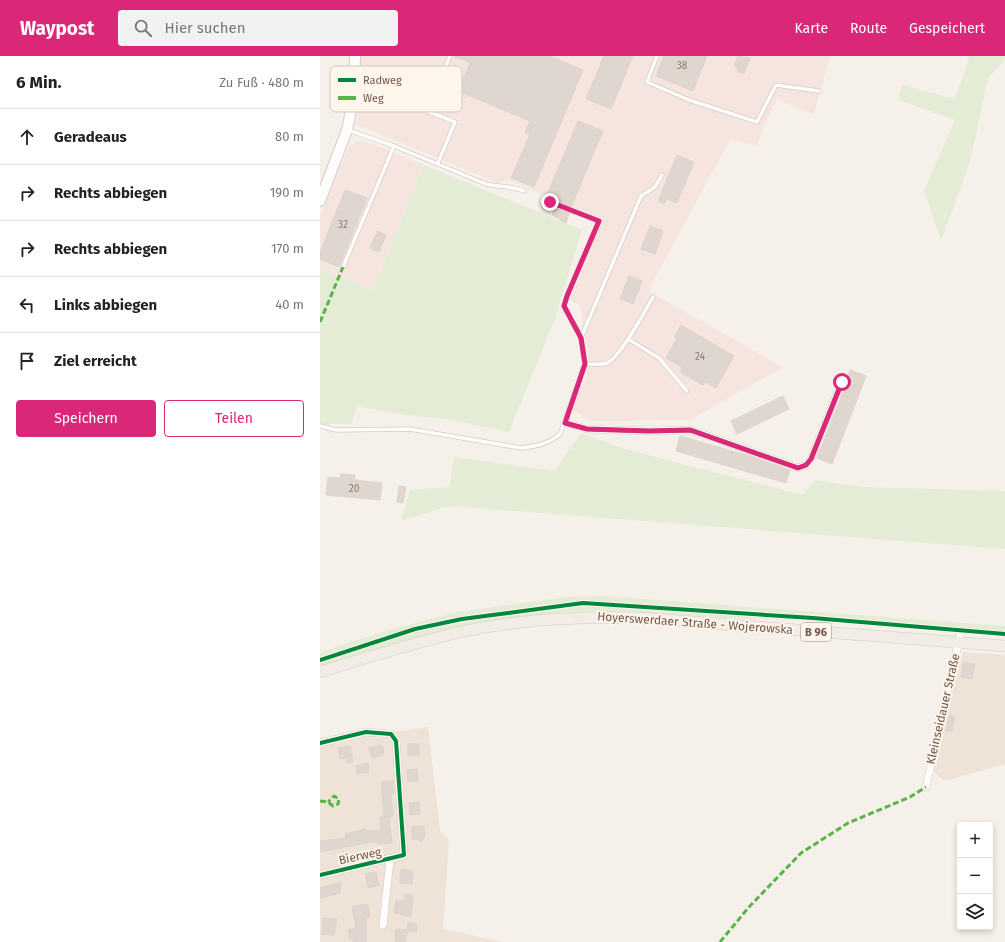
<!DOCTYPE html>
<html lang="de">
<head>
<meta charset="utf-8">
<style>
  body { margin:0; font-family:"Fira Sans",sans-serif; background:#f2f2f2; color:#222 }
  .controls { position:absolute; right:12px; bottom:12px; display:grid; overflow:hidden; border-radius:4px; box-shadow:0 2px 6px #0003 }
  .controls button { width:36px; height:36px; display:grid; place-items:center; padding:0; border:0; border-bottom:1px solid #e0e0e0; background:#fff; color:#222; font:20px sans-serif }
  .stop { position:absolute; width:12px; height:12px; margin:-9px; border:3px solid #db2777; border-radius:50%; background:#fff }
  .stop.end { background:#db2777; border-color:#fff; box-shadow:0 1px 4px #0008 }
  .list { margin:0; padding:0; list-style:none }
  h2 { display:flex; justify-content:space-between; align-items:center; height:52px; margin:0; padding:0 16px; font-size:17px }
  h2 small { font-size:13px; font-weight:400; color:#767676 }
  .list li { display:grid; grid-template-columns:26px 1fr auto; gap:12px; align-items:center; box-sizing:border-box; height:56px; padding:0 16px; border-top:1px solid #e0e0e0 }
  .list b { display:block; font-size:15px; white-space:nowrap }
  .list em { font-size:13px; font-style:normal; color:#767676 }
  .actions { display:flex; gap:8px; padding:12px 16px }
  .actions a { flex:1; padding:9px 0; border:1px solid #db2777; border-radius:4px; text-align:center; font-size:14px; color:#db2777 }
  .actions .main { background:#db2777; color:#fff }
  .icon { flex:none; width:22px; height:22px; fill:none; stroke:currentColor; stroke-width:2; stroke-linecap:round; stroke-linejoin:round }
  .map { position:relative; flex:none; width:685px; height:886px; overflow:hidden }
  header { display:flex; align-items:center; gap:24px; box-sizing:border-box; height:56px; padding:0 20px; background:#db2777; color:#fff }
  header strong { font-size:19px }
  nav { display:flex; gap:22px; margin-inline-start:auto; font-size:14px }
  .search { width:280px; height:36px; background:#f2f2f2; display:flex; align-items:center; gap:10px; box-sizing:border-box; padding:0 14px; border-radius:4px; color:#767676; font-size:15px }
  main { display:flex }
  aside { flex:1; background:#fff }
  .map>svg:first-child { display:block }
  .residential { fill:#efe2d7 }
  .commercial { fill:#f6e5de }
  .green { fill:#e4ecd5 }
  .building { fill:#dfd6cf; stroke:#dfd3cc }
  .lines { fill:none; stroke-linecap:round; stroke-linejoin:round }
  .service-casing { stroke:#d3ccc5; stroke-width:5 }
  .minor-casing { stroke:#d3ccc5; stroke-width:8 }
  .secondary-casing { stroke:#d5ccc6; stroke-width:12 }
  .primary-casing { stroke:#d5cbc6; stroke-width:12 }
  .service { stroke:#fefdfc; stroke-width:3.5 }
  .minor { stroke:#fefdfc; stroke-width:7 }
  .secondary { stroke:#fefdfc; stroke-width:10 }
  .primary { stroke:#f1ece5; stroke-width:11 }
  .quiet { stroke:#59b447; stroke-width:3; stroke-dasharray:6 3; stroke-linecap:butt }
  .cycleway-casing { stroke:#fef5eb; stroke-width:6 }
  .cycleway { stroke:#00873e; stroke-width:4 }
  .route { stroke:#db2777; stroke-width:5 }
  .labels { text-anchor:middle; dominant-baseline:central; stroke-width:4; stroke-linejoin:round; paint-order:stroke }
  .number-label { font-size:10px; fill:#907a6f }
  .shield { fill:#fef5eb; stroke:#9c867b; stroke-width:1 }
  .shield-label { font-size:11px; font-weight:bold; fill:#72574b }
  .street-label { font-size:12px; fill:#72574b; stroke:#fef5eb }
  .key { fill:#fef5eb; stroke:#d4c6bb; stroke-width:1 }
  .key-label { font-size:11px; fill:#72574b }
</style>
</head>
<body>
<header>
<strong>Waypost</strong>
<div class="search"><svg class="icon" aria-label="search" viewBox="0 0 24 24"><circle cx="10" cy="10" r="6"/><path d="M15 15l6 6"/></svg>Hier suchen</div>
<nav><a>Karte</a><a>Route</a><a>Gespeichert</a></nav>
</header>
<main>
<aside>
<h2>6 Min.<small>Zu Fuß · 480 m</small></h2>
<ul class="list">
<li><svg class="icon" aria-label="ahead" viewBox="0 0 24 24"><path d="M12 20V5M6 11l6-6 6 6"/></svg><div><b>Geradeaus</b></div><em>80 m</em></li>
<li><svg class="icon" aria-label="right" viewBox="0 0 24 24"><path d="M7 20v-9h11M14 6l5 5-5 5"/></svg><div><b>Rechts abbiegen</b></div><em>190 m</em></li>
<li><svg class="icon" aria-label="right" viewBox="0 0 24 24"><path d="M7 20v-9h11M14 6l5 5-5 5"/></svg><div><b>Rechts abbiegen</b></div><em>170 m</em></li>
<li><svg class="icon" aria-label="left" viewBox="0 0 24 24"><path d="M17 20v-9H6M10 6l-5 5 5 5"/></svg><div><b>Links abbiegen</b></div><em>40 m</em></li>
<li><svg class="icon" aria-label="arrive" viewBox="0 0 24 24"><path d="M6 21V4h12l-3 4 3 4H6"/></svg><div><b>Ziel erreicht</b></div></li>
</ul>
<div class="actions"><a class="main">Speichern</a><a>Teilen</a></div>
</aside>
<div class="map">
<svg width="685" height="886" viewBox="0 0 685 886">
  <rect width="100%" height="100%" fill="#f6f0ea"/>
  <g class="residential">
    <polygon points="643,596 685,599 685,708 625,725 612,714"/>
    <polygon points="108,671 120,775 129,784 123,873 183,886 0,886 0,691 53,679"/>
  </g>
  <g class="commercial">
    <polygon points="41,0 510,0 494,59 457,43 436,90 411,82 328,235 463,311 370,364 272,365 252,354 267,318 268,297 260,249 250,243 282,163 188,124 177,127 36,68 42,38"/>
    <polygon points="38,85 51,87 104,109 53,234 0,213 0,161 29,91"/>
  </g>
  <g class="green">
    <polygon points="647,0 685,0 685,4 668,22 650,106 621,185 604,135 635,64 578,44 582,29 635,43 649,3"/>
    <polygon points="104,109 262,174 234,265 189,376 126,363 85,359 37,350 31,368 0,368 0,213 53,234"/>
    <polygon points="261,377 301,392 483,439 495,424 542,431 685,435 685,493 129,450 81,465 90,434 129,431 134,401 234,415"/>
    <polygon points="285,540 685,570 685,575 562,567 348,560 283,555 244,556 195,562 0,612 0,596 59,577 136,556 247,541"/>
  </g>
  <g class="building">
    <polygon points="134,0 230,0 263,14 214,131 191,122 210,78 205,77 210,65 138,35 150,7"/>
    <polygon points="284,0 313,0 291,53 266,43"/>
    <polygon points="344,0 387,0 373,35 336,20"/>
    <polygon points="418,0 430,2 424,18 417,15 418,12 414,10"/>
    <polygon points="258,65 283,75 251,151 238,146 239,143 227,139"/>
    <polygon points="357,99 374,106 357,147 346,143 344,148 338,145"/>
    <polygon points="25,134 47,142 19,211 0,203 0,196"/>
    <polygon points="235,152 249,157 246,167 232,159"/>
    <polygon points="330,170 343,175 335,198 321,193"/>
    <polygon points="57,175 66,179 59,196 50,192"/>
    <polygon points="309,220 322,225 313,248 300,243"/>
    <polygon points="361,269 414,300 396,332 385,326 383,329 360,316 363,312 346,302 357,282 354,281"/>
    <polygon points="530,314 546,320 512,408 497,402 527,327"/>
    <polygon points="463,340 469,353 417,378 411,365"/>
    <polygon points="360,380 429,400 470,414 466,427 356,395"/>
    <polygon points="21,418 35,419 35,424 62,427 60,444 6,439 8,421 20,422"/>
    <polygon points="79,430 86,431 83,447 77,446"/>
    <polygon points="644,606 655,609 652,623 641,621"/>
    <polygon points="629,659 635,661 632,675 626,674"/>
    <polygon points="88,688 99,688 99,699 88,700"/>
    <polygon points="61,689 64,693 63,699 52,702 49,692"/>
    <polygon points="30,690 33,706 27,707 26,702 20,703 18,692"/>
    <polygon points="48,707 49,716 37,718 36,710"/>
    <polygon points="97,713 98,725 88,726 87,714"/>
    <polygon points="73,725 74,737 71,737 73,760 69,761 72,787 58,788 57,785 0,796 0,785 26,782 25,778 45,773 46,775 61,774 60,761 64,761 61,726"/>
    <polygon points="99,746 100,758 90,759 89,747"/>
    <polygon points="104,770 105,781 101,786 98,783 92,784 92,771"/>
    <polygon points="81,813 93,815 92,828 80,827"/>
    <polygon points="56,816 59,829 48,832 45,818"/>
    <polygon points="21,826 20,837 0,842 0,832"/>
    <polygon points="85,838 93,839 91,861 74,857 76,844 84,845"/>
    <polygon points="48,848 50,862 46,862 46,886 33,886 33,883 29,883 29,873 36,873 32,851"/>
    <polygon points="3,862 17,863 14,879 2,878"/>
    <polygon points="88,867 97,868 96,876 88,875 85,886 75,886 76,873 87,874"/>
  </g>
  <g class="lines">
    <defs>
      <g id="service">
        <polyline points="337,0 327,26 369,44 437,66 456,29 499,35"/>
        <path d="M28,74L74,90L166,128C179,131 192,130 204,135"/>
        <polyline points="118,107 135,66 107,55 130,0"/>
        <polyline points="230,146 279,165 247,240 244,250 261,281"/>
        <polyline points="23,211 74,90"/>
        <polyline points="308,283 339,302 367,335"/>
        <polyline points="265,308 261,282 321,140 335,131 342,119"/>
        <path d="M0,370L16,374L90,373L201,392C217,390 228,388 240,378L265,308C272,308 281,309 287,307C300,302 325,255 333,241"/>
      </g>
      <g id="minor">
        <polyline points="245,367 267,373 329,375 371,374 478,412 486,409 491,403 522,325"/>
        <polyline points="0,687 46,676 71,678 76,685 84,799 0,819"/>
        <polyline points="606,731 641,575"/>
        <polyline points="63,869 70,803"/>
      </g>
      <polyline id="secondary" points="0,145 27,74 34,40 35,0"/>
      <path id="primary" d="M0,616C46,602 93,587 140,576C200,563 260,560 321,562L685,590"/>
    </defs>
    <use href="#service" class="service-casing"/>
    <use href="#minor" class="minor-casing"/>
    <use href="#secondary" class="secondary-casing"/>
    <use href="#primary" class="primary-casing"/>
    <use href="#service" class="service"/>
    <use href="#minor" class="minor"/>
    <use href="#secondary" class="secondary"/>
    <use href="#primary" class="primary"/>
    <g class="quiet">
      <polyline points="0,266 23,211"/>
      <polyline points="0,745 8,746 13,750 18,748 19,743 14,740 8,746"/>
      <polyline points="400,886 429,851 481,797 528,767 590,741 606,731"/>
    </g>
    <defs>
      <g id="cycleway">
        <polyline points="245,367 267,373 329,375 371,374 478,412 486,409 491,403 522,325"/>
        <polyline points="0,604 95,573 142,563 263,547 493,562 685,578"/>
        <polyline points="0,687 46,676 71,678 76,685 84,799 0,819"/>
      </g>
    </defs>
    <use href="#cycleway" class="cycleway-casing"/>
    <use href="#cycleway" class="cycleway"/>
  </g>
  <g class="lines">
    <polyline class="route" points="230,146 279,165 247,240 244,250 261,282 265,308 245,367 267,373 329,375 370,374 478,412 486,409 491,403 522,326"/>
  </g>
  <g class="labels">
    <g class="number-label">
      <text x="362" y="10">38</text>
      <text x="23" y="169">32</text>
      <text x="380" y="301">24</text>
      <text x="34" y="433">20</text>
    </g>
    <rect class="shield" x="481" y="567" width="30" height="18" rx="3"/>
    <g class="shield-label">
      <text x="496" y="576">B 96</text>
    </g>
    <g class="street-label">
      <text transform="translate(375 567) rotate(4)">Hoyerswerdaer Straße - Wojerowska</text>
      <text transform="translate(623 653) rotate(-77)">Kleinseidauer Straße</text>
      <text transform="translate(40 800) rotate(-12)">Bierweg</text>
    </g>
  </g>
  <rect x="10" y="10" width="132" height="46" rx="6" class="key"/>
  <rect x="18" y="22" width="18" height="4" fill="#00873e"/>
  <rect x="18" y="40" width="18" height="4" fill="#59b447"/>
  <g class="key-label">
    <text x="43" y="28">Radweg</text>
    <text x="43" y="46">Weg</text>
  </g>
</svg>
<div class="controls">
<button>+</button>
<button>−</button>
<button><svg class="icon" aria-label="layers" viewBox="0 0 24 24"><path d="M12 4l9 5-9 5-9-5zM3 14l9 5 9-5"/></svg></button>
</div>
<div class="stop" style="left:522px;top:326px"></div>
<div class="stop end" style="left:230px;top:146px"></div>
</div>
</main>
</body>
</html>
